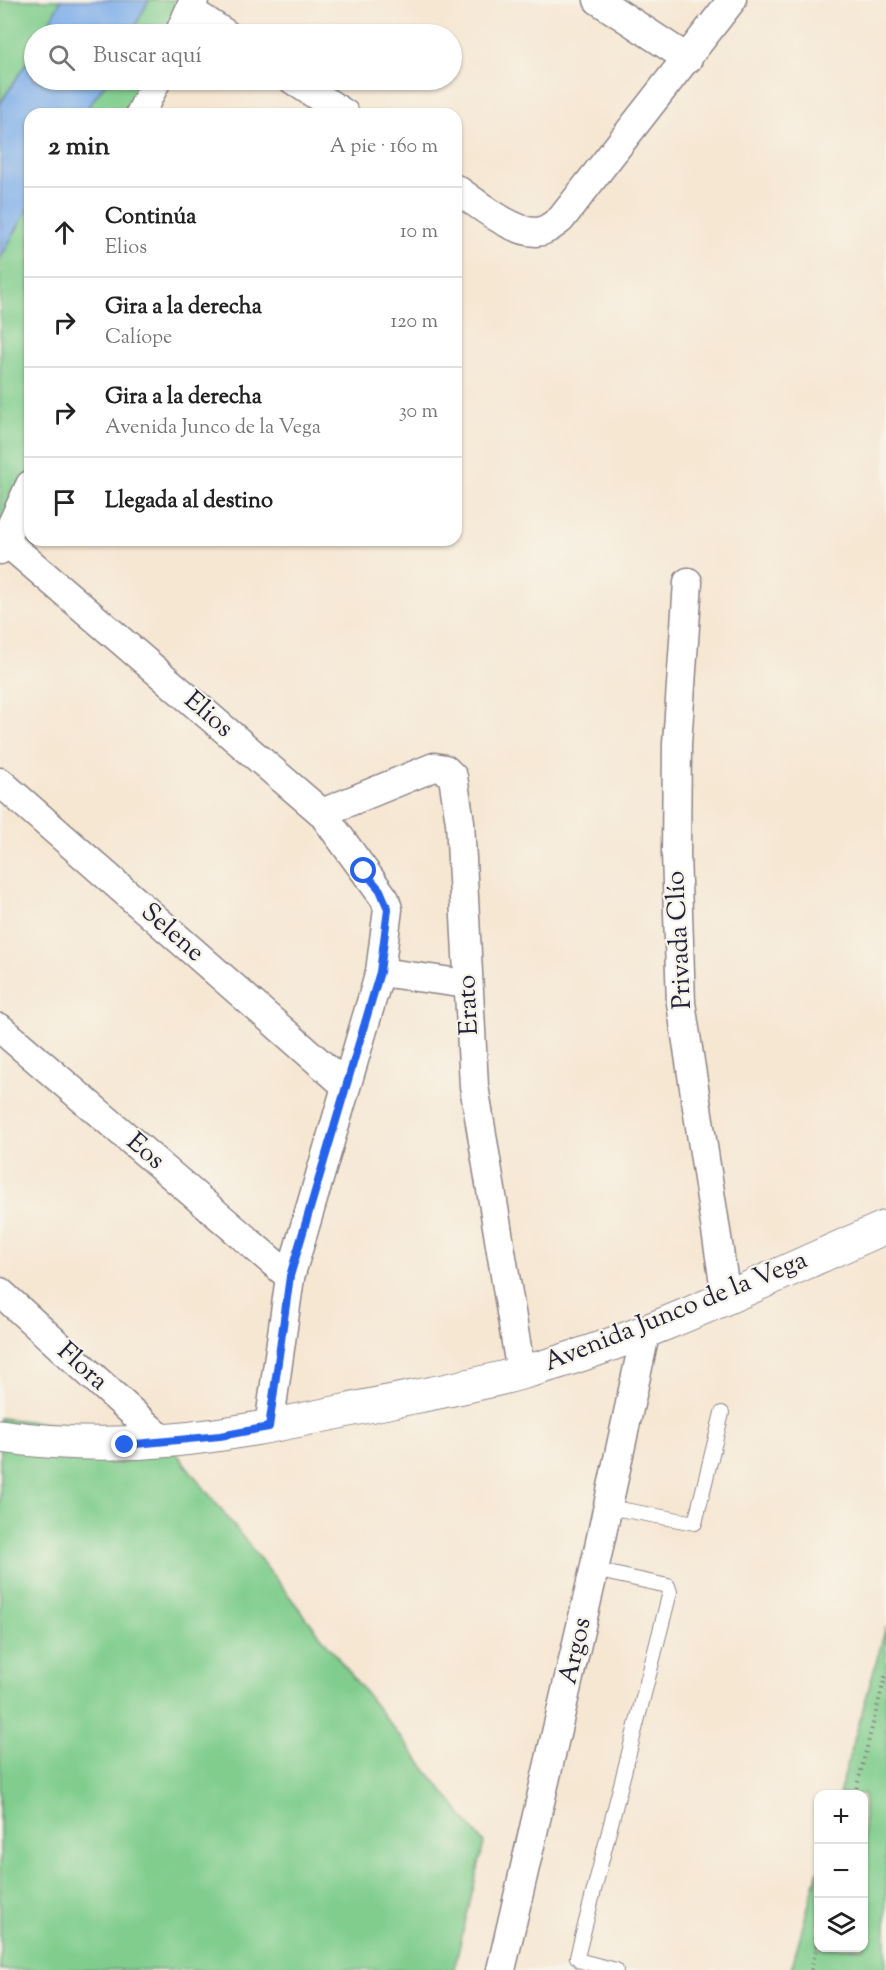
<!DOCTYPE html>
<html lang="es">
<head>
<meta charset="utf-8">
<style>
  body { margin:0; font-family:"Sorts Mill Goudy",serif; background:#f2f2f2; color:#222 }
  .controls { position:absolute; right:18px; bottom:18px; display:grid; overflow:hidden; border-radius:12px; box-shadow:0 2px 4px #0004 }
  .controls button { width:54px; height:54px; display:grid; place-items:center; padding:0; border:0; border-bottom:2px solid #e0e0e0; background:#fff; color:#222; font:30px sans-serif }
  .stop { position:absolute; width:18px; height:18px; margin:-14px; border:4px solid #2563eb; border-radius:50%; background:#fff }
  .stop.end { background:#2563eb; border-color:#fff; box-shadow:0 2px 6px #0008 }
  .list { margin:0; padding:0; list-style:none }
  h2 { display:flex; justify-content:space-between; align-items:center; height:78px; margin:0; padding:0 24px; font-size:26px }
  h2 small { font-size:20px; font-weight:400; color:#767676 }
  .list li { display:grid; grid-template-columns:39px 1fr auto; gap:18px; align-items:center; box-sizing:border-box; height:90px; padding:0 24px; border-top:2px solid #e0e0e0 }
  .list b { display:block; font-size:22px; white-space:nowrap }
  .list p { margin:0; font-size:20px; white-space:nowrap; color:#767676 }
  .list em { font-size:20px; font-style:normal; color:#767676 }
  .icon { flex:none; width:33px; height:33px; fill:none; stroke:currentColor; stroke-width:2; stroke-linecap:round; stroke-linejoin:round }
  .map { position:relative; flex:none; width:886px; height:1970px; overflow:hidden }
  .search { position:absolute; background:#fff; box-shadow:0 2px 4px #0004; left:24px; top:24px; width:438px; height:66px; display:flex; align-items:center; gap:15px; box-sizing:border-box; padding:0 21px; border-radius:33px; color:#767676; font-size:22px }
  .panel { position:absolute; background:#fff; box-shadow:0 2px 4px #0004; left:24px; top:108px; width:438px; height:438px; border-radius:18px }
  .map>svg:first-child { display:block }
  .green { fill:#80cd8d; stroke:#517864; stroke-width:1.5 }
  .water { fill:#7eaee9; stroke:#506892; stroke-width:1.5 }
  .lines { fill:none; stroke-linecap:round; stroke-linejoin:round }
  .service-casing { stroke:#8c8487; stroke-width:16 }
  .minor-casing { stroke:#8c8487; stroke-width:31 }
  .tertiary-casing { stroke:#8c8487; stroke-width:35 }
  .path { stroke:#8c8487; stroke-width:4; stroke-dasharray:1.5 4.5; stroke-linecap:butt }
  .service { stroke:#fff; stroke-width:14 }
  .minor { stroke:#fff; stroke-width:28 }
  .tertiary { stroke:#fff; stroke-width:33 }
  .route { stroke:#2563eb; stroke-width:8 }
  .labels { text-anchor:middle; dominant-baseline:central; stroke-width:4.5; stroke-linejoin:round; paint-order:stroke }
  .street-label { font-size:26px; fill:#22223b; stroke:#f7f3e8 }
</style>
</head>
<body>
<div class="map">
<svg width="886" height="1970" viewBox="0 0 886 1970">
  <rect width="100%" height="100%" fill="#f7f3e8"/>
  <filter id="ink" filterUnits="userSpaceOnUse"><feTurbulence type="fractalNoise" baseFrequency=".0167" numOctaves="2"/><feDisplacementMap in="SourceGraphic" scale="12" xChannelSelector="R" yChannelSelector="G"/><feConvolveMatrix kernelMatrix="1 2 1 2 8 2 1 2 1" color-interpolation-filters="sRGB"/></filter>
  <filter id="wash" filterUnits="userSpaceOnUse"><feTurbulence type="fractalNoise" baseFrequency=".008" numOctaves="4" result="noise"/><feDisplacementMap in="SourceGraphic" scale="24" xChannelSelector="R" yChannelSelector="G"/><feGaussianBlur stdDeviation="1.35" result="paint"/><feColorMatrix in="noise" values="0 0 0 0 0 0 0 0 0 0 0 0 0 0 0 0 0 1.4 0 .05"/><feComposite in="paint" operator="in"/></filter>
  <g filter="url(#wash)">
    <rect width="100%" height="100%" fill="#f6e7d3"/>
    <g class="green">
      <polygon points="0,0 61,0 43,34 34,34 34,51 0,104"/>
      <polygon points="149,0 194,0 179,34 131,34"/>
      <polygon points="108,80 157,80 140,114 83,114"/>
      <polygon points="30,205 30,485 0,550 0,259"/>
      <polygon points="0,1418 163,1436 484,1843 454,1970 0,1970"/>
      <polygon points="886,1627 886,1970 791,1970 818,1870 818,1948 864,1948 864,1794 839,1794"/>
    </g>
    <g class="water">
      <polygon points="61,0 149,0 131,34 43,34"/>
      <polygon points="34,51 34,80 108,80 83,114 30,114 30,205 0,259 0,104"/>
    </g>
  </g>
  <g filter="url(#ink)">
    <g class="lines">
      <defs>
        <g id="service">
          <polyline points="608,1507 695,1523 722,1413"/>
          <polyline points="594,1570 668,1586 670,1592 577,1957 581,1961 616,1970"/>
        </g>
        <g id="minor">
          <polyline points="598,0 688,59"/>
          <polyline points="191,11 226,34"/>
          <polyline points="179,34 194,0"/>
          <polyline points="293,80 345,114"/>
          <polyline points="140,114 157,80"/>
          <path d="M456,189C476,202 511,232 536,232C545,232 553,225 561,219L732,0"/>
          <polyline points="5,541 322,813 385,899 388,909 380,972 290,1277 269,1427"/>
          <polyline points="0,550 30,485"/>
          <polyline points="688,582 677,744 676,853 681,1003 726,1296"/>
          <polyline points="0,782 345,1085"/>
          <polyline points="322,813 434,767 445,769 453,777 460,822 474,1086 521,1373"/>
          <polyline points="380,972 467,984"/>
          <polyline points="0,1028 290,1277"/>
          <polyline points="0,1292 165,1442"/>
          <polyline points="501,1970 594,1570 646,1330"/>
        </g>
        <path id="tertiary" d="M0,1436C126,1454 221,1437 344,1411C403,1398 463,1389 521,1373C647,1339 766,1279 886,1227"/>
      </defs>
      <use href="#service" class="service-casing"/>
      <use href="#minor" class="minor-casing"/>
      <use href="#tertiary" class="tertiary-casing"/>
      <g class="path">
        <polyline points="855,1794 886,1673"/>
        <polyline points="811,1970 818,1940"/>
      </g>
      <use href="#service" class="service"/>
      <use href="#minor" class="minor"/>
      <use href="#tertiary" class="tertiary"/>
    </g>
  </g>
  <g class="lines" filter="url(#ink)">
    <polyline class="route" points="125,1445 220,1436 269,1427 290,1276 380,972 388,909 380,890 364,871"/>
  </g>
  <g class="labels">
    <g class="street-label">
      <text transform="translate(208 715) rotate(41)">Elios</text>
      <text transform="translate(172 933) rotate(41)">Selene</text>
      <text transform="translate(680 940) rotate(-93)">Privada Clío</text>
      <text transform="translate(469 1005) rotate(-93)">Erato</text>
      <text transform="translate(145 1152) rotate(41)">Eos</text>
      <text transform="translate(676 1312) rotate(-22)">Avenida Junco de la Vega</text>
      <text transform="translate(82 1367) rotate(42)">Flora</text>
      <text transform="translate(576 1651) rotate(-77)">Argos</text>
    </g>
  </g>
</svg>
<div class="controls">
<button>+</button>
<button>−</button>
<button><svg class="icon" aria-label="layers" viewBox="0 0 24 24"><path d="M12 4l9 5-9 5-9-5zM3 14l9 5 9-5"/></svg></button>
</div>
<div class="stop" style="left:364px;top:871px"></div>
<div class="stop end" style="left:125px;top:1445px"></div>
<div class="search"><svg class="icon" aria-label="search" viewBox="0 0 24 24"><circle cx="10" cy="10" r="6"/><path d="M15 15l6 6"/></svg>Buscar aquí</div>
<section class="panel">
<h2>2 min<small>A pie · 160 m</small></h2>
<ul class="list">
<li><svg class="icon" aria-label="ahead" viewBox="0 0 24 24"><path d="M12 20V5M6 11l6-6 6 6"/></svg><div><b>Continúa</b><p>Elios</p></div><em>10 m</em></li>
<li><svg class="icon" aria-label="right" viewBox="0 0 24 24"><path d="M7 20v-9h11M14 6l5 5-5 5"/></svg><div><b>Gira a la derecha</b><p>Calíope</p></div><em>120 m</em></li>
<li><svg class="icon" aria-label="right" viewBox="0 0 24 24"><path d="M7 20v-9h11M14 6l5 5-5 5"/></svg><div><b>Gira a la derecha</b><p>Avenida Junco de la Vega</p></div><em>30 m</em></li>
<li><svg class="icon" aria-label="arrive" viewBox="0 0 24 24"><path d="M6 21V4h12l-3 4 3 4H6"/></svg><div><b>Llegada al destino</b></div></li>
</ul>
</section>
</div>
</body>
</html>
